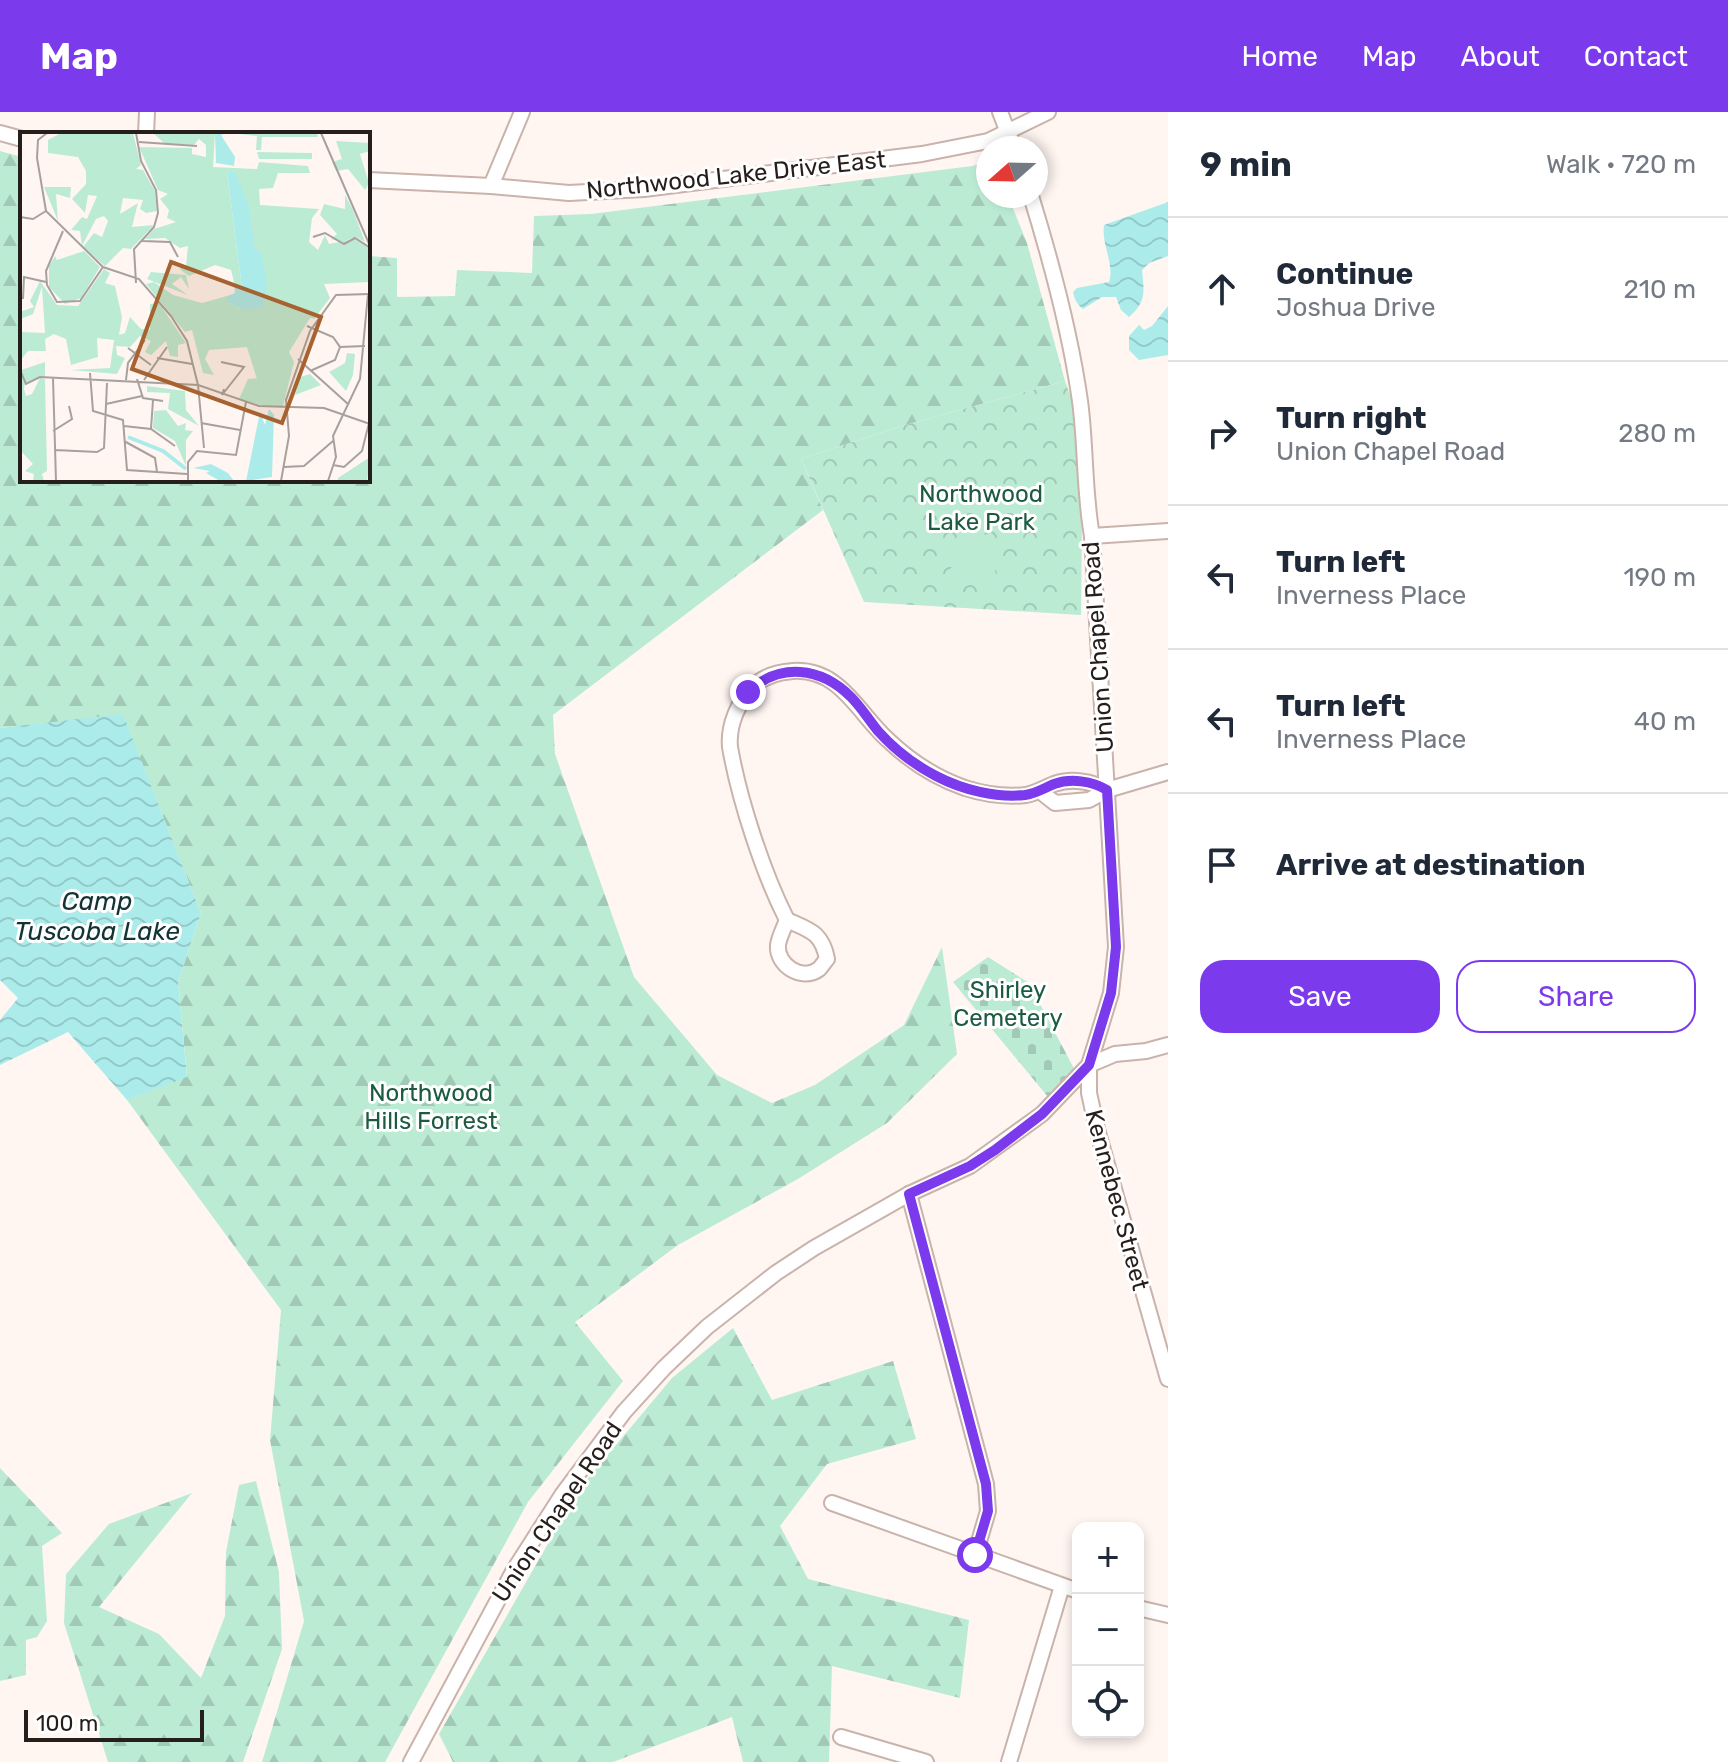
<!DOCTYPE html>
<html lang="en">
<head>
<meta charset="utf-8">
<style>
  body { margin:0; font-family:Rubik,sans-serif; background:#f6f6f7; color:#1f2937 }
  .controls { position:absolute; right:24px; bottom:24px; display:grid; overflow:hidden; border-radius:16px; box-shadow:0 4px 12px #0003 }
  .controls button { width:72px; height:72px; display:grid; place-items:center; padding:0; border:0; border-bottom:2px solid #e0e1e3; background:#fff; color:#1f2937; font:40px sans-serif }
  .compass { position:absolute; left:976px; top:24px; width:72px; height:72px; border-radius:50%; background:#fff; box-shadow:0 4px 12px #0003; rotate:250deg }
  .scale { position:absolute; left:24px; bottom:20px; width:180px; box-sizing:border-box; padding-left:8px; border:4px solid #261e1b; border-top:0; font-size:22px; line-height:28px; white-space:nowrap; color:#261e1b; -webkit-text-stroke:6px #fff; paint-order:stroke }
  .stop { position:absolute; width:24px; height:24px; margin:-18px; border:6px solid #7c3aed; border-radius:50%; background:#fff }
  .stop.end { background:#7c3aed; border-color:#fff; box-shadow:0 2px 8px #0008 }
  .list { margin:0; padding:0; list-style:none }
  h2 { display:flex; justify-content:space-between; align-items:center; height:104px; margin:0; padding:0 32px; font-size:34px }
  h2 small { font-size:26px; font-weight:400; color:#747a83 }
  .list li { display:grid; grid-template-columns:52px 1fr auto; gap:24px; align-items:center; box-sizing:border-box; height:144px; padding:0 32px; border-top:2px solid #e0e1e3 }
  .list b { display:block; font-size:30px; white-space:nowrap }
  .list p { margin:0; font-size:26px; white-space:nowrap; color:#747a83 }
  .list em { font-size:26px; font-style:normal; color:#747a83 }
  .actions { display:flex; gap:16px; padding:24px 32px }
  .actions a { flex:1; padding:18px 0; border:2px solid #7c3aed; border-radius:24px; text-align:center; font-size:28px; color:#7c3aed }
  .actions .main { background:#7c3aed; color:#fff }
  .icon { flex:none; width:44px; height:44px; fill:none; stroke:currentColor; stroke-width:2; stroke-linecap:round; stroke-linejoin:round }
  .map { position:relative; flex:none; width:1168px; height:1650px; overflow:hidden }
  header { display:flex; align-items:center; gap:48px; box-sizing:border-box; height:112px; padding:0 40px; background:#7c3aed; color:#fff }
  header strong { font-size:38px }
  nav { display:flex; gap:44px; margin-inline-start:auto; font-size:28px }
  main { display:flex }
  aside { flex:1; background:#fff }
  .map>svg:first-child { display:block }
  .forest { fill:url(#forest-firs) }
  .cemetery { fill:url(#cemetery-stones) }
  .park { fill:url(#park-crowns) }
  .garden { fill:#bcebd4 }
  .water { fill:url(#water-waves) }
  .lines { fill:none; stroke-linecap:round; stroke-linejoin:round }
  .minor-casing { stroke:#c9b3ab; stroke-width:18 }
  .minor { stroke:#fff; stroke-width:14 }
  .route { stroke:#7c3aed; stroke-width:10 }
  .labels { text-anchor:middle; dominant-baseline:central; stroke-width:6; stroke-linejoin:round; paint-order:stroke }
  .street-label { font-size:24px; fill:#261e1b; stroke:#fff }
  .park-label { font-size:24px; fill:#1c5b42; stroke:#fff }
  .water-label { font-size:26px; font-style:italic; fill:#133434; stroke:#fff }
  .inset-river { fill:none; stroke:#abeceb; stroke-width:4 }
  .inset-road { fill:none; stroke:#a8a09c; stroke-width:2 }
  .view { fill:#a66331; fill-opacity:0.15; stroke:#a66331; stroke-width:4 }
  .inset-edge { fill:none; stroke:#261e1b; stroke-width:4 }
</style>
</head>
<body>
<header>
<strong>Map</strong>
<nav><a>Home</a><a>Map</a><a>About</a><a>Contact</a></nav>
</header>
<main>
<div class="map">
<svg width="1168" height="1650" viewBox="0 0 1168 1650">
  <defs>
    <pattern id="forest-firs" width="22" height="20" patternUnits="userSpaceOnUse" patternTransform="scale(2)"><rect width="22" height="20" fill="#bcebd4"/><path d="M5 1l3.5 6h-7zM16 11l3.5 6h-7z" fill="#a1c9b5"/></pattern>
    <pattern id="cemetery-stones" width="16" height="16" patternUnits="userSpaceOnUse" patternTransform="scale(2)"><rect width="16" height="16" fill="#bcebd4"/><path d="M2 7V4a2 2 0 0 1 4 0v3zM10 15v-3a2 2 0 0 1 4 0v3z" fill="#a1c9b5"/></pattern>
    <pattern id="park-crowns" width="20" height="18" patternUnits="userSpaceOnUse" patternTransform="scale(2)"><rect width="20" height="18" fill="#bcebd4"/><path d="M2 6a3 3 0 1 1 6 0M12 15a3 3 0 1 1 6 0" fill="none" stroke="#a1c9b5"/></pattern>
    <pattern id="water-waves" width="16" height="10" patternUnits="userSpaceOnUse" patternTransform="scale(2)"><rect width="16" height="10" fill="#abeceb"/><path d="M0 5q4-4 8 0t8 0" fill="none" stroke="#93cac9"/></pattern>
  </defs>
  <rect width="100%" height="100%" fill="#fff6f2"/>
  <g class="forest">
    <polygon points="0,39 22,45 22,368 368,368 368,144 397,146 397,185 455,184 457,158 532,161 534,104 591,102 988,52 988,84 1008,84 1027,131 1065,269 898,315 801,347 823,398 553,603 555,642 634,865 717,963 772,991 815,973 904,913 942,835 957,942 887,1011 798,1067 678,1133 575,1210 623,1269 528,1390 385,1650 262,1650 304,1509 270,1328 281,1198 127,988 187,964 178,870 201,801 123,603 0,616"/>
    <polygon points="733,1216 772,1288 893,1249 916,1327 827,1352 780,1414 808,1467 969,1508 960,1586 832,1554 829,1650 743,1650 732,1605 613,1650 453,1650 439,1622 580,1376 672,1266"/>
    <polygon points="0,1356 62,1421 42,1434 47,1509 37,1525 26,1528 26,1563 0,1569"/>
    <polygon points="256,1369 279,1460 282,1537 243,1650 108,1650 64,1511 66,1462 109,1412 192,1381 99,1495 159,1522 201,1566 225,1504 226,1440 239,1373"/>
  </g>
  <polygon class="cemetery" points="988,845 1029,871 1078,964 1053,991 953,870"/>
  <polygon class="park" points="1065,269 1083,319 1081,503 864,490 801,347 898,315"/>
  <g class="garden">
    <polygon points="988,422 992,442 949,450 946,430"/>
    <polygon points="993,448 997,468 954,476 950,456"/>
  </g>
  <g class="water">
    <path d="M1168,90V144L1149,151L1142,158C1144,180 1147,189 1129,205L1121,198L1116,185H1102L1083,197C1076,191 1075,188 1073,180L1077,176L1109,170C1115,153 1101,132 1104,113Z"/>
    <polygon points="1168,194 1168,243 1139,248 1129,238 1129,224 1139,213 1144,218 1152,214"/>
    <polygon points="123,602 201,801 178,870 187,965 127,988 68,920 0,953 0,908 18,886 0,868 0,616"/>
  </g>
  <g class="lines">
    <defs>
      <g id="minor">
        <polyline points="1000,0 1014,36"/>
        <polyline points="0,21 22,27"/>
        <polyline points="146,22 147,0"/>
        <polyline points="368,68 491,74 569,81 644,77 922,42 988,29 1048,0"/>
        <polyline points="491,74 522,0"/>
        <polyline points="1092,424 1168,419"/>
        <polyline points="1107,678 1168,660"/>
        <path d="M787,808C763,761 739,687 730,635C728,614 738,589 754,574C764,564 779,560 793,559C840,556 858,601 888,628C910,649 936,666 965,676C984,682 1007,685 1026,683C1037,681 1044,676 1054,672C1071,666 1092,669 1107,678L1089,688L1055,691L1041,680"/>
        <path d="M787,808C809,818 822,820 827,847C824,850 822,854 819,857C802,870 776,853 778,833C779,825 784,816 787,808Z"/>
        <polyline points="1168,933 1146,939 1115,942 1089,953 1089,981 1097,1017 1168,1267"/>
        <polyline points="909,1082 986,1372 988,1399 975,1443"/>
        <polyline points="832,1391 1078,1479"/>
        <polyline points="1138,1496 1168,1503"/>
        <polyline points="841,1625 926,1650"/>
        <path d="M411,1650L514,1458L562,1383L624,1300L664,1256L707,1215L776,1161L814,1136L909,1082L970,1054L1042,1002L1089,953L1111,881L1116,835L1092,424C1084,380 1086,334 1080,289C1070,219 1052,152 1031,84"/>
        <polyline points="1009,1650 1062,1474"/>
      </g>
    </defs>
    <use href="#minor" class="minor-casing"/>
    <use href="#minor" class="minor"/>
  </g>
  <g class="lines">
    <path class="route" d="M748,580C780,550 821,555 851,585C861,595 869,608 878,619C894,637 915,653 936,664C963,678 996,686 1025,683C1037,681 1044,676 1054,672C1071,666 1092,669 1107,678L1116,835L1111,881L1089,953L1042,1002L995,1038L970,1054L909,1082L986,1372L988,1399L975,1443"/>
  </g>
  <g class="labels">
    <g class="street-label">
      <text transform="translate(736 63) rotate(-6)">Northwood Lake Drive East</text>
      <text transform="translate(1098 535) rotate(-94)">Union Chapel Road</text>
      <text transform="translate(1117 1088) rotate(75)">Kennebec Street</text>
      <text transform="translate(557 1400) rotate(-56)">Union Chapel Road</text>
    </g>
    <g class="park-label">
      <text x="981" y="382">Northwood<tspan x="981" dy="28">Lake Park</tspan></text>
      <text x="1008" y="878">Shirley<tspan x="1008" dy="28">Cemetery</tspan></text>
      <text x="431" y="981">Northwood<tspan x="431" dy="28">Hills Forrest</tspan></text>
    </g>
    <g class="water-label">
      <text x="97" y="789">Camp<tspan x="97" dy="30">Tuscoba Lake</tspan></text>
    </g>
  </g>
  <g transform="translate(20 20)">
    <rect width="350" height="350" fill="#fff6f2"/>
    <path d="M41,1H113L121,33L116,37L123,38L135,59L137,79L126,81L120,77L123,68L103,66L100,82L118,71L112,95L134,93L111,117L103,116L85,134L63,115L74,101L82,105L88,89L84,84L76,87L62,114L60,99L51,98L62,85L67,87L77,64L68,63L65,81L52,67L66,52V39L58,25L28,21V8ZM133,1H195L193,35L237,37L239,30L288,34L290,41H258L253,56L239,57L240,73L299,77L292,86L289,110L298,118L305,103L309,112L335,107L348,115L350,150L304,152L310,166L294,187L290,186L269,220L274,230L263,274L241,273L242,246L237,247L227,215L189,218L185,227L194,243L183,241L172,198L165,200L126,152L134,150L153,163L182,171L207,164V170L221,177L241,119H235L230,101L229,75L207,40L222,156L214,150L211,138L195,133L169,144L162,139L158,133L166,134L168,114L160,116L145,106L125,107L134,97L156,90L147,86L149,78L140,67L148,62L138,58L119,15L172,16V22L186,25V13L179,7L174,13L145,12ZM211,1H297L298,5H242L241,18H236L237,4ZM316,9L350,11V19L340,22L349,51L345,58L328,37L316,39L312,30L322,27ZM237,20L292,21V27H239ZM24,55H51L50,66L36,62L38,89ZM325,63L333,78L345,110L336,105L322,110L311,107L317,102L300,83L304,72L325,77ZM64,119L80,135L61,166L45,172L29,155V134L35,124L37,128ZM84,137L90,141L85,151L95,154L102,185L99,203L105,201L110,185L121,197L130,198V172L139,171L166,211L158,213V225L150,224L146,209L131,223L125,220L131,209L120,204L110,215L96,214L97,223L105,226L97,242L50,238L90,236L94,208L77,206L78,225L51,233L46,207L34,202L25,207L26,219H8L0,229V200L25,201L22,155L13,182L0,187V180L14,175L10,169L20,149L37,173L58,174ZM131,140L166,143L169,157L161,145L152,152L168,163L127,147ZM327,221L335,222L333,243L326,259L309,240L325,231ZM25,230V244L5,251L4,257L6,264L12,262L20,246L25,247L27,339L22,342L24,349H13L14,342L5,339L13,332L0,318L1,238ZM290,242L301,253L275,263L280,245ZM127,254L165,259L166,278L179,294L148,277L150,261L127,260ZM146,278L158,294L166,291L165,298L173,299L166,308V334L155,309L133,296L134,279ZM350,325L347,349H318V346Z" fill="#bcebd4"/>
    <path d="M243,246L241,273L219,267L228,247Z" fill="#bcebd4"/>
    <path d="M195,1H206L201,3L215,25L214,34L196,31ZM207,40H215L229,75L235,118L241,119L247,154L242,176L221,177L207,170V164L215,161L214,150L222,156ZM249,277L254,283L252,345L226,349L240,280L245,293ZM191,332L208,341L214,349H200L186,341L190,339L173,336Z" fill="#abeceb"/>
    <path class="inset-river" d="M108,305L143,319L166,337"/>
    <path class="inset-road" d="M27,1L18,8L17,26L26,79L83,135L119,147L151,184L167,209L178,253L239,274L304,276L350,292M301,1L350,114M119,10L177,14M0,85L13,87L26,79M43,99L26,139L27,153L37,170L60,169L83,135M293,105L305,101L324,112L335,106L349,115M122,109L150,110L158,125M116,151L114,117L134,95L138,81L136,58L121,29L116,1M3,167L4,145L26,150M287,194L313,205L320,215L315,228L290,239M320,215L345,214M108,216L131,233M137,226L172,232M278,227L328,272M201,230L224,235L202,263L204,257M0,238L6,252L20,245L178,253L184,316M70,241L73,279L103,288L107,338L167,342M33,246L36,349M117,247L123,266L143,269M106,248L108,231L125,208M124,248L147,215M86,272L122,264M181,291L220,298M104,294L131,297L155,314M131,297L133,268M33,299L52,287L49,274M104,309L135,326L137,340M35,318L77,320L84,316L87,251M313,333L324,335L342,319L349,291M264,335L284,334L313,309M168,349V330L177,319L216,323L226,270M261,349L269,304L266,268L290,199L316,163L350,162M308,349L316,325L313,304L340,247L348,162"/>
    <path class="view" d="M151,130L301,185L262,291L112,237Z"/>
    <rect width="350" height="350" class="inset-edge"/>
  </g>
</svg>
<div class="controls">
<button>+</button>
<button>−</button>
<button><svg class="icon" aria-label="locate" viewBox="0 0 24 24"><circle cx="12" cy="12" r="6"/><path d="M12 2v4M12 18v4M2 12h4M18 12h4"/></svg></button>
</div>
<svg class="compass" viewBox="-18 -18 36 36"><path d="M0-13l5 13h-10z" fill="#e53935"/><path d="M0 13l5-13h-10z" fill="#747a83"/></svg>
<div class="scale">100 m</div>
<div class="stop" style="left:975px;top:1443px"></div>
<div class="stop end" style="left:748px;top:580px"></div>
</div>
<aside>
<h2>9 min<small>Walk · 720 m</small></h2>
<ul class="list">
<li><svg class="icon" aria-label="ahead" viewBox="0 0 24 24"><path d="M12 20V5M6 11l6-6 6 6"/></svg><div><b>Continue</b><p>Joshua Drive</p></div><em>210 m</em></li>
<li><svg class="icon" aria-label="right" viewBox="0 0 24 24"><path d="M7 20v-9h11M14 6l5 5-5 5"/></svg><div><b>Turn right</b><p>Union Chapel Road</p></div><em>280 m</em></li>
<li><svg class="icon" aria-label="left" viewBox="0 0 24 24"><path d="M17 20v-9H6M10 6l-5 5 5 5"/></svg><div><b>Turn left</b><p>Inverness Place</p></div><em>190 m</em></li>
<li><svg class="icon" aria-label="left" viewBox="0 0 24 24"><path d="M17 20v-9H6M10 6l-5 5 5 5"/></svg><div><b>Turn left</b><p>Inverness Place</p></div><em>40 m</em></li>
<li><svg class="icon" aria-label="arrive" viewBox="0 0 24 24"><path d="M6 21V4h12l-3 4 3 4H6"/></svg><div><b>Arrive at destination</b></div></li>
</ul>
<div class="actions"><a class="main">Save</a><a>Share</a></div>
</aside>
</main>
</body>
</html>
